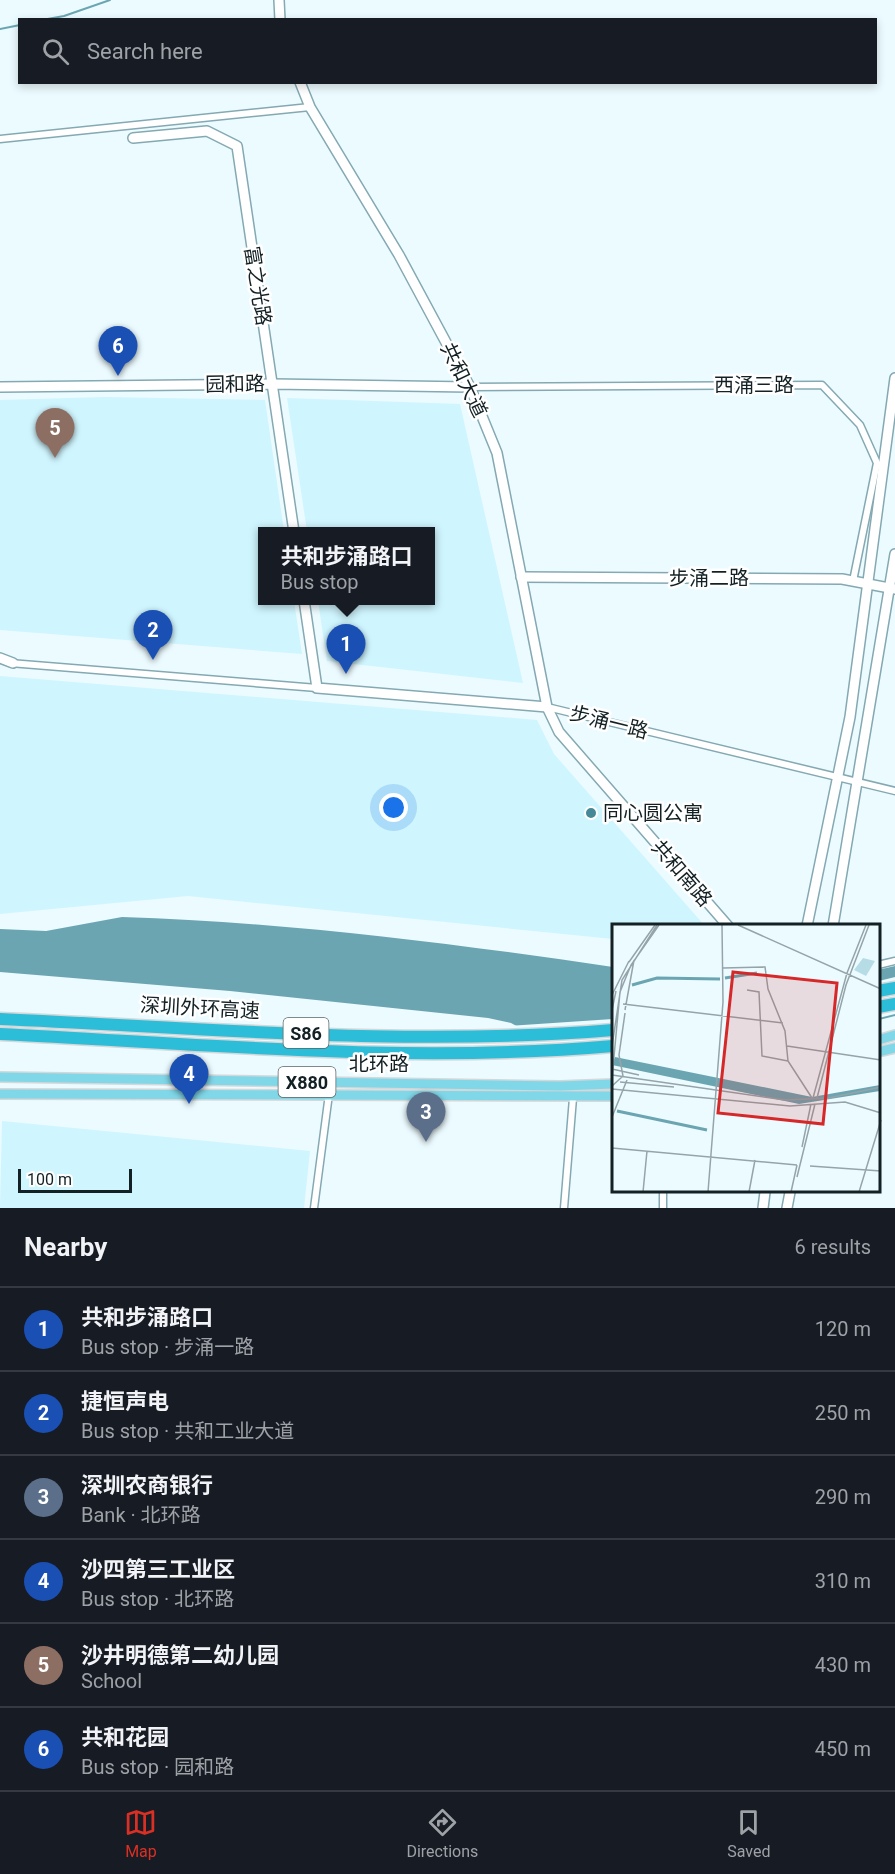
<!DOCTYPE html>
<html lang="en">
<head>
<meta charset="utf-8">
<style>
  body { margin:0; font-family:Roboto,"Noto Sans SC",sans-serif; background:#20242c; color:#f1f3f6 }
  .scale { position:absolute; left:18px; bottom:15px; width:114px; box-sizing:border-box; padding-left:6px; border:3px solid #132125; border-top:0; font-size:16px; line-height:21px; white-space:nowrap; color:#132125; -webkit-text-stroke:4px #fff; paint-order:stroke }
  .you { position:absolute; left:394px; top:808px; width:21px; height:21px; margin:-15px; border:4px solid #fff; border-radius:50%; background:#1a73e8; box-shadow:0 0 0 9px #1a73e833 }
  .badge { display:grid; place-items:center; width:39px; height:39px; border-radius:50%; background:#d93025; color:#fff; font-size:20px; font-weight:700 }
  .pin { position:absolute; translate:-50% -50px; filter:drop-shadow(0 2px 3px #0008) }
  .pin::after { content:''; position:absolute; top:32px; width:21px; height:18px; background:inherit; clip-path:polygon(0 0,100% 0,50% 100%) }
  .popup { position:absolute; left:258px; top:527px; width:177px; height:78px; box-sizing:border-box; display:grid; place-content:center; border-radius:0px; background:#171b24; filter:drop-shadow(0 2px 4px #0005); font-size:20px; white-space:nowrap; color:#9ea1a6 }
  .popup b { font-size:22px; color:#f1f3f6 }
  .popup::after { content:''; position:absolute; left:50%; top:100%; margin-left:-12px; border:12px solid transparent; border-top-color:#171b24 }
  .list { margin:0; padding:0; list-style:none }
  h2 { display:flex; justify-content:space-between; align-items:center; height:78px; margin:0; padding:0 24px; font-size:26px }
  h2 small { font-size:20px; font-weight:400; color:#9ea1a6 }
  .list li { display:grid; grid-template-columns:39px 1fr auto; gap:18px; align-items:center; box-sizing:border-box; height:84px; padding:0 24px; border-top:2px solid #363941 }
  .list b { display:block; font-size:22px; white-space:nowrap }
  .list p { margin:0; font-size:20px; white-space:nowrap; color:#9ea1a6 }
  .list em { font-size:20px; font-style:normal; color:#9ea1a6 }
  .icon { flex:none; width:33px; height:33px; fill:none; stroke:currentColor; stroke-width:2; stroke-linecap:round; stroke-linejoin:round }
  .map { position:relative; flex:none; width:895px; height:1208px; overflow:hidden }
  .search { position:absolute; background:#171b24; box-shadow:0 3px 9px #0003; left:18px; right:18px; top:18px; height:66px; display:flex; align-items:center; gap:15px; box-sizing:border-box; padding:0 21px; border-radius:0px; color:#9ea1a6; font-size:22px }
  .sheet { height:582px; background:#171b24 }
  nav { display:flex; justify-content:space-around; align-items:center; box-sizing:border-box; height:84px; border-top:2px solid #363941; background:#171b24; font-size:16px; color:#9ea1a6 }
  nav a { display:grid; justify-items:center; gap:3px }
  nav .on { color:#d93025 }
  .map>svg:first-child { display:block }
  .built { fill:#cff5fe }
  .water { fill:#6ca5b2 }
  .pier { fill:#ecfbff }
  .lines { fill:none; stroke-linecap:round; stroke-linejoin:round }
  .stream { stroke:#6ca5b2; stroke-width:2 }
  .street-casing { stroke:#84a9b2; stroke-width:9 }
  .secondary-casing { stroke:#84a9b2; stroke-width:12 }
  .primary-casing { stroke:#d5d7d8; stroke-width:12 }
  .highway-casing { stroke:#d5d7d8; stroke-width:15 }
  .street { stroke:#fff; stroke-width:6 }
  .secondary { stroke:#fff; stroke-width:9 }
  .primary { stroke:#80d7e8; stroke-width:9 }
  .highway { stroke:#2cbdd8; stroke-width:12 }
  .poi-dot { fill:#458897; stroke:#fff; stroke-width:2 }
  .labels { text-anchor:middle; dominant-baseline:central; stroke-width:5; stroke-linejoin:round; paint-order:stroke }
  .shield { fill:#fff; stroke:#5a6466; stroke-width:1.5 }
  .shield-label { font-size:18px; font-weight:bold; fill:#132125 }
  .street-label { font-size:20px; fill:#132125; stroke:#fff }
  .poi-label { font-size:20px; fill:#132125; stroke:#fff; text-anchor:start }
  .inset-river { fill:none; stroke:#6ca5b2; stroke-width:3 }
  .inset-road { fill:none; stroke:#95a4a8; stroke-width:1.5 }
  .view { fill:#d62828; fill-opacity:0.15; stroke:#d62828; stroke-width:3 }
  .inset-edge { fill:none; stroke:#132125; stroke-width:3 }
</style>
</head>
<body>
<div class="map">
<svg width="895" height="1208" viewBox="0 0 895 1208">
  <rect width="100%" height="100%" fill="#ecfbff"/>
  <g class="built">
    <polygon points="105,397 265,400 284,531 262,532 262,600 294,601 302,654 0,630 0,400"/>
    <polygon points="287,398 460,404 523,683 327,661 318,601 430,600 430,532 307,531"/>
    <polygon points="0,676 537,720 554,754 705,926 613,926 613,939 188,896 0,914"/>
    <polygon points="2,1121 310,1151 304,1208 0,1208"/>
  </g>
  <g class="water">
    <path d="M122,917C286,922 450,943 613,967V1056L568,1054L511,1023L488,1018L230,991L0,972V929L46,931Z"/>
    <polygon points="895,966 895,1016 879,1020 878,970"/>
  </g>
  <g class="pier">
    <polygon points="895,977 895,1014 879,1018 879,981"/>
    <polygon points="613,1019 613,1056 585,1058 567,1057 507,1026"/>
  </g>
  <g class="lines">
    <g class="stream">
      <polyline points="42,20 64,16 110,0"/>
      <polyline points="0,29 20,25"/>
    </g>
    <defs>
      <g id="street">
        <polyline points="0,139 310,107"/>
        <polyline points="470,387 822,385 860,425 877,463 853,581"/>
        <polyline points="10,663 317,688"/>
        <polyline points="547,707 895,791"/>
        <polyline points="878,965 895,961"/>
        <polyline points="314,1208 329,1094"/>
        <polyline points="564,1208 573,1098"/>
        <polyline points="663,1208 663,1192"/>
      </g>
      <g id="secondary">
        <polyline points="279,0 280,20"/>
        <polyline points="300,82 310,107 399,255 470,387 497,453 547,707 559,732 728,926"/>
        <polyline points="133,138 207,131 237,146 294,532"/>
        <polyline points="0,387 273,384 470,387"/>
        <polyline points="521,577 842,579 895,589"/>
        <polyline points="304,600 317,688 547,707"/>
        <polyline points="0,658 13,663"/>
        <polyline points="807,926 850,717 895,378"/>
        <polyline points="833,926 895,554"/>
        <polyline points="763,1208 765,1192"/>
        <polyline points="787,1208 790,1192"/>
      </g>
      <g id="primary">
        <polyline points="878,1040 895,1035"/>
        <polyline points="878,1052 895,1048"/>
        <polyline points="0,1077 560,1086 613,1084"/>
        <polyline points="0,1094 613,1096"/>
      </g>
      <g id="highway">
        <polyline points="878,991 895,988"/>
        <polyline points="878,1007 895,1004"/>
        <path d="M0,1019C204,1028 409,1047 613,1030"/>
        <path d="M0,1034C204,1044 409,1064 613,1046"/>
      </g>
    </defs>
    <use href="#street" class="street-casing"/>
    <use href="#secondary" class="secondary-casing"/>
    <use href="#primary" class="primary-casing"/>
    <use href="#highway" class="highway-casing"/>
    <use href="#street" class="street"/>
    <use href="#secondary" class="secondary"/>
    <use href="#primary" class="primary"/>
    <use href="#highway" class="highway"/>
  </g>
  <circle class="poi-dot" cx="591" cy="813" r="6"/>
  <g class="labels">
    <g class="shield">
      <rect x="283.5" y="1018" width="45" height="30" rx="4.5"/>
      <rect x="278.5" y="1067" width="57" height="30" rx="4.5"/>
    </g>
    <g class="shield-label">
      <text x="306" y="1033">S86</text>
      <text x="307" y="1082">X880</text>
    </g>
    <g class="street-label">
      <text transform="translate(258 286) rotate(81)">富之光路</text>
      <text transform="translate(464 380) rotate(64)">共和大道</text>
      <text transform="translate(235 384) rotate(-1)">园和路</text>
      <text x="754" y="385">西涌三路</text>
      <text x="709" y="578">步涌二路</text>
      <text transform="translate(609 722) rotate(14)">步涌一路</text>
      <text transform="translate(682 873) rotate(49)">共和南路</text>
      <text transform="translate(200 1008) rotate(3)">深圳外环高速</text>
      <text x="379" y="1064">北环路</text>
    </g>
    <g class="poi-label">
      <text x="603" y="813">同心圆公寓</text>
    </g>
  </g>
  <g transform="translate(612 924)">
    <rect width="268" height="268" fill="#ecfbff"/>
    <path d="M251,34L263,37L254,52L242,46Z" fill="#b6dde6"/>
    <path d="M3,133L200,173L268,161V167L187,180L0,141Z" fill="#6ca5b2"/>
    <path class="inset-river" d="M113,54L145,49M20,61L45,54L108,55M5,187L95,206"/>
    <path class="inset-road" d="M126,1L269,65M17,38L43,1M111,44L153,43L156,65L173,107L176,137L200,174M135,66L147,68L150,132L176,137M0,71L17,37M11,80L171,99M0,86L4,67M13,86L22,36M0,122L10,56L45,1M175,122L269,136M0,145L27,151M0,151L173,176L217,174L269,163M0,154L8,68L19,41L47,1M8,158L62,163M0,162L11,152L7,131L13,89M0,165L178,182L233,178L269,189M201,174L235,49L254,1M205,174L234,61L257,1M0,193L15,156M190,223L199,180M0,224L185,241M198,242L269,247M185,253L203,180M31,268L35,227M96,268L111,78L110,1M137,268L143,236M179,268L185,241M247,268L269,196"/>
    <path class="view" d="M121,48L225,59L211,200L106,189Z"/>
    <rect width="268" height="268" class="inset-edge"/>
  </g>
</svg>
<div class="scale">100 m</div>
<div class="you"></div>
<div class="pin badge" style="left:346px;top:674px;background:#1a4fb4">1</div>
<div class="popup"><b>共和步涌路口</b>Bus stop</div>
<div class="pin badge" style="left:153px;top:660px;background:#1a4fb4">2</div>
<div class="pin badge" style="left:426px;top:1142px;background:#5c6f8a">3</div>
<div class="pin badge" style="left:189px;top:1104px;background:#1a4fb4">4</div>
<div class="pin badge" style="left:55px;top:458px;background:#8d6e63">5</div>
<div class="pin badge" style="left:118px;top:376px;background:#1a4fb4">6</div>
<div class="search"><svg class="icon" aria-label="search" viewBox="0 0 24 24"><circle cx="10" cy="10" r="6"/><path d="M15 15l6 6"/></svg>Search here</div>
</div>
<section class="sheet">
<h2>Nearby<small>6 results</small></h2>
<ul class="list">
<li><span class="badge" style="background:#1a4fb4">1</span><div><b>共和步涌路口</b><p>Bus stop · 步涌一路</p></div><em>120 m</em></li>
<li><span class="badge" style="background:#1a4fb4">2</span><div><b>捷恒声电</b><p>Bus stop · 共和工业大道</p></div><em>250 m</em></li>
<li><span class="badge" style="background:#5c6f8a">3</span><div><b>深圳农商银行</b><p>Bank · 北环路</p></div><em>290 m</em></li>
<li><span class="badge" style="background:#1a4fb4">4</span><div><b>沙四第三工业区</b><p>Bus stop · 北环路</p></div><em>310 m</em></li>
<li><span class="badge" style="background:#8d6e63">5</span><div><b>沙井明德第二幼儿园</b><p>School</p></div><em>430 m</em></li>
<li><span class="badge" style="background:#1a4fb4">6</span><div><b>共和花园</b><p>Bus stop · 园和路</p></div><em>450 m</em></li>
</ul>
</section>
<nav>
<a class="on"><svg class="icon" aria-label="map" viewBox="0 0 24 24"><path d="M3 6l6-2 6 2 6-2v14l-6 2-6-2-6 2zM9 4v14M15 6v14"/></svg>Map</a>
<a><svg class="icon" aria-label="directions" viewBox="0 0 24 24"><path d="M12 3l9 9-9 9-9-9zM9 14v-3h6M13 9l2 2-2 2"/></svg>Directions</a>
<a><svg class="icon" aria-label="saved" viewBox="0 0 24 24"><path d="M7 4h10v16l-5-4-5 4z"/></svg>Saved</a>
</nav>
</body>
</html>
